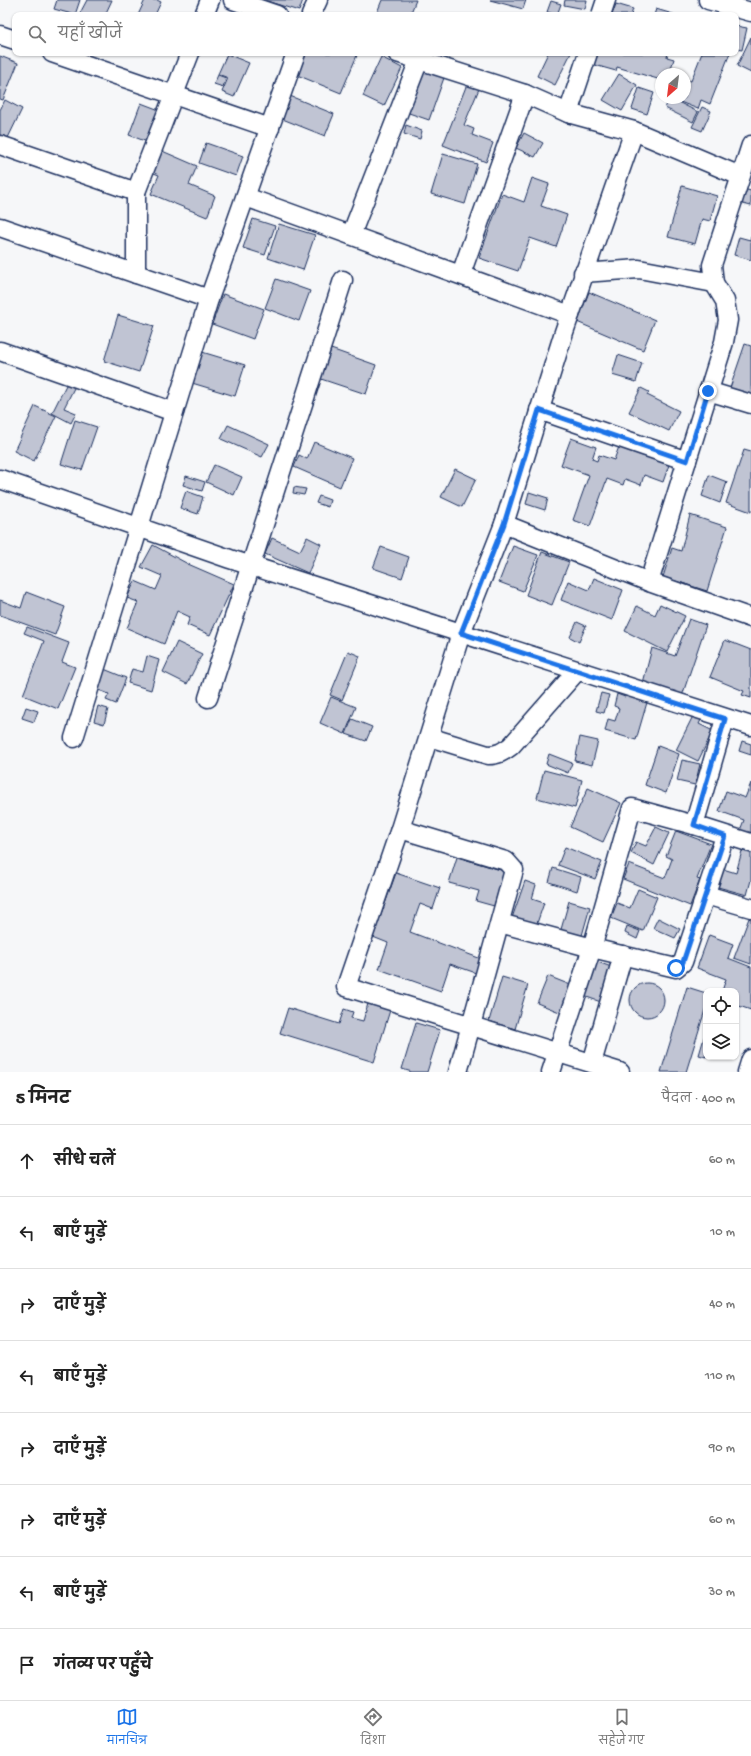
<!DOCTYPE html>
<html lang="hi">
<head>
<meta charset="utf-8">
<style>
  body { margin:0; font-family:"Gochi Hand","Playpen Sans Deva",sans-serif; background:#f2f2f2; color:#222 }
  .controls { position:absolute; right:12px; bottom:12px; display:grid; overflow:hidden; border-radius:8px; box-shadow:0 1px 3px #0004 }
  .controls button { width:36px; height:36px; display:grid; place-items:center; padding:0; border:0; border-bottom:1px solid #e0e0e0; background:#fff; color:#222; font:20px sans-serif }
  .compass { position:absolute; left:655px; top:68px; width:36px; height:36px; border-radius:50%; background:#fff; box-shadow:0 1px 3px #0004; rotate:208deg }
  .stop { position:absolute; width:12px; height:12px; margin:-9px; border:3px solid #1a73e8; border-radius:50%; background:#fff }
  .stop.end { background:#1a73e8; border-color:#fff; box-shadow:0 1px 4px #0008 }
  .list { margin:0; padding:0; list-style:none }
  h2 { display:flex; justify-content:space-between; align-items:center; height:52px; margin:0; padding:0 16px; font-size:17px }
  h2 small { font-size:13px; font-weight:400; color:#767676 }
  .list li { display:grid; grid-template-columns:26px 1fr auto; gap:12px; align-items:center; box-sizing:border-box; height:72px; padding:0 16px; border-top:1px solid #e0e0e0 }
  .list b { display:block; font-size:15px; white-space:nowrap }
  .list em { font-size:13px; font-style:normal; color:#767676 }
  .icon { flex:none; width:22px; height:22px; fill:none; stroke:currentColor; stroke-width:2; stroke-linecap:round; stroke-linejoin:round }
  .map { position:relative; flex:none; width:751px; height:1072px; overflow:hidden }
  .search { position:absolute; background:#fff; box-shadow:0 1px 3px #0004; left:12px; right:12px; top:12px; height:44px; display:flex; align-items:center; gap:10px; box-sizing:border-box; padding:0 14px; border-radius:8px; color:#767676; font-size:15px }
  .sheet { height:628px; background:#fff }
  nav { display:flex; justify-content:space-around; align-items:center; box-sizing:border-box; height:56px; border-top:1px solid #e0e0e0; background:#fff; font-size:11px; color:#767676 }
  nav a { display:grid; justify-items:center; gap:2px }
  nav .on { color:#1a73e8 }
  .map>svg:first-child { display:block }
  .building { fill:#c0c4d3; stroke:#1b2f5e }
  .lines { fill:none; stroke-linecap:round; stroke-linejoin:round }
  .street-casing { stroke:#1b2f5e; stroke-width:21 }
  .street { stroke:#fff; stroke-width:18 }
  .route { stroke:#1a73e8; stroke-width:5 }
</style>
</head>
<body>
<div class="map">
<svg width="751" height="1072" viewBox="0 0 751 1072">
  <rect width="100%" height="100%" fill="#f6f7f9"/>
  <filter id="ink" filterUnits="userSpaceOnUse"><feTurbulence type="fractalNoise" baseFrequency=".025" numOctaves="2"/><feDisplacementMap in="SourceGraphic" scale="8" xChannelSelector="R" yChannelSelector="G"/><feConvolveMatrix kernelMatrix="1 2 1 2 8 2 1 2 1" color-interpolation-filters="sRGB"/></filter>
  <g filter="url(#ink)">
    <g class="building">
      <polygon points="57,0 80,0 75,15 54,9"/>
      <polygon points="87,0 112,0 105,15 79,15"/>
      <polygon points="145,0 157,0 161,2 155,15 138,15"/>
      <polygon points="263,0 303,0 299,11"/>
      <polygon points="382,0 416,0 410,15 376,15"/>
      <polygon points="490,0 526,0 523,9"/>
      <polygon points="565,0 587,0 585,9 564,5"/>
      <polygon points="551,1 561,4 557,15 547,12"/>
      <polygon points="616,4 633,9 631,15 612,15"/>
      <polygon points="656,9 676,15 654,15"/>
      <polygon points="736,26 747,28 742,50 736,49"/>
      <polygon points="751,37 751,73 737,66"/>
      <polygon points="306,53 358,53 341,93 297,75"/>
      <polygon points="548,53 571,53 555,85 537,76"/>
      <polygon points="594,53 668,53 667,57 674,59 669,74 661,74 661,80 617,67 616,71 591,64"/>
      <polygon points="702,53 730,53 710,104 701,100 698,109 670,98 685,98 685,79 691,81"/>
      <polygon points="227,54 249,63 234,97 222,92 228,78 218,74"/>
      <polygon points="0,56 18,63 3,100 0,99"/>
      <polygon points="381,57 402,68 384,106 363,96"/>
      <polygon points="422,66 445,75 429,120 406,112"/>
      <polygon points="619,74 637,85 622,111 603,100"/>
      <polygon points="218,75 226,78 223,87 214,84"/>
      <polygon points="469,79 481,84 464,125 474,129 472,135 493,143 486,162 443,145"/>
      <polygon points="639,88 654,93 647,114 632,109"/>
      <polygon points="290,96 334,114 325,136 280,118"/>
      <polygon points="670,98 698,112 693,122 665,108"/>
      <polygon points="5,100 22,109 6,142 0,140 0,110"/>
      <polygon points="141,103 162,111 150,143 129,135"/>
      <polygon points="702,107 711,111 702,131 692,127"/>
      <polygon points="406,125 422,131 420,139 404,134"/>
      <polygon points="524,133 543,143 535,157 516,148"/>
      <polygon points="206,143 243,156 236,176 199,163"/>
      <polygon points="160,150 197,166 189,185 215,196 207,217 151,194 159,175 151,172"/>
      <polygon points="443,154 477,164 465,204 431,194"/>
      <polygon points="532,178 549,184 541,206 567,215 556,247 530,238 518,271 479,258 502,194 524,202"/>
      <polygon points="682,186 717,196 710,221 702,219 695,244 668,237"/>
      <polygon points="743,189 751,191 751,206 739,203"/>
      <polygon points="253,219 275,226 265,255 243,248"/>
      <polygon points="279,224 315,235 303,270 268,258"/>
      <polygon points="751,236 751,260 734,255 739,237 750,240"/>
      <polygon points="276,279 310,291 299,321 265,308"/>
      <polygon points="589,292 655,320 643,350 577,322"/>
      <polygon points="223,294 264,309 253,339 212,324"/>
      <polygon points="118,315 154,326 139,372 104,361"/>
      <polygon points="745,344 751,346 751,395 730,388"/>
      <polygon points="331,349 376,365 366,394 321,379"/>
      <polygon points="202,352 245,365 235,396 192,383"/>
      <polygon points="618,355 642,363 636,382 612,375"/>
      <polygon points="67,383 75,386 64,408 76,413 71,423 52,413"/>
      <polygon points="641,388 649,392 647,395 679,411 669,431 629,412"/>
      <polygon points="35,406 56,416 34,461 14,451"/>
      <polygon points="75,420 97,427 82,470 61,464"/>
      <polygon points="228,425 269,444 262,457 221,439"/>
      <polygon points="571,438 596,447 592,459 597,461 599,455 614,460 620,444 670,462 663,482 644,475 641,485 625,479 623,485 607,479 590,526 573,520 589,475 561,465"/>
      <polygon points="314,442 352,458 340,487 294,467 299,455 307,459"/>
      <polygon points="744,450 751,452 751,512 726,503"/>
      <polygon points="214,465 242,477 234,495 206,482"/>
      <polygon points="455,469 476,479 462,507 441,497"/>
      <polygon points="709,475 727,482 720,503 702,496"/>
      <polygon points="186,476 205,482 202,491 183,485"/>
      <polygon points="294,487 306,489 304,495 293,493"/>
      <polygon points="186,491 203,497 198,514 180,508"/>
      <polygon points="529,492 548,498 545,510 526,504"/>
      <polygon points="319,496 330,500 328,507 316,503"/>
      <polygon points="690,515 727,527 707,591 663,577 672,548 681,551"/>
      <polygon points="307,537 321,544 308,573 265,554 272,538 300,551"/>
      <polygon points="153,545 188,564 234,584 210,635 187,625 190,617 177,611 164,644 127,628 138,602 127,598 135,581 156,590 162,576 141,567"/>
      <polygon points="513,546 538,555 523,591 499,582"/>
      <polygon points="381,547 409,557 402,578 373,568"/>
      <polygon points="542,552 569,562 552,605 526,595"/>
      <polygon points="594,578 623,590 612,620 561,600 568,581 589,590"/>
      <polygon points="26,592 65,607 55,635 0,615 0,600 21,608"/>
      <polygon points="660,604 685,616 667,652 625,631 637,606 655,615"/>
      <polygon points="689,619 706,625 682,696 643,683 652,648 675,656"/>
      <polygon points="577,622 586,626 579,642 570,637"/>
      <polygon points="27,627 69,643 62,662 75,667 58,709 23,695 44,641 24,633"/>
      <polygon points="725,640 751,650 751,698 742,695 744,691 710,677"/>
      <polygon points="177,642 202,654 187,684 163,672"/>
      <polygon points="348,651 360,656 342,700 330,695"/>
      <polygon points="147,656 159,660 151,690 128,683 132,669 143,672"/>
      <polygon points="104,669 126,678 116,704 106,700 109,694 96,689"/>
      <polygon points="601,693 609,695 604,713 596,711"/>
      <polygon points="626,693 648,699 636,740 605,731 608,719 615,721 619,708 614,706 617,694 625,697"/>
      <polygon points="331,697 356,707 345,734 320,723"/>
      <polygon points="98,706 108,709 104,724 94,721"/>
      <polygon points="26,707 38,711 34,722 22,718"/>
      <polygon points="694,714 702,718 699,724 713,731 698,761 676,750"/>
      <polygon points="352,719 372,727 366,741 346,734"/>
      <polygon points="580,737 598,741 592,765 575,761"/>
      <polygon points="742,741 751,744 751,755 739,751"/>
      <polygon points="658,746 679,754 666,793 645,785"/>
      <polygon points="549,754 572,763 568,773 546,764"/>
      <polygon points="682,760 700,764 695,785 677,781"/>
      <polygon points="544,770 582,780 575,808 537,798"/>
      <polygon points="751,783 751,837 739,833 744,820 719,811 726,791 745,798"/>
      <polygon points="588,788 621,803 603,842 570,827"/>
      <polygon points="656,827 669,833 654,865 631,853 636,842 646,846"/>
      <polygon points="676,831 711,844 697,879 700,880 690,906 623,879 629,864 665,878 672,859 666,856"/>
      <polygon points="565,847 602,862 595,879 558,865"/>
      <polygon points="742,851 751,853 751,880 747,895 718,887 723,869 736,873"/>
      <polygon points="457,857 504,871 494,906 476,901 479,891 449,883"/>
      <polygon points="553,868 581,877 577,891 549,882"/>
      <polygon points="396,873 440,888 433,909 420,904 410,932 484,960 479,974 450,964 441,991 379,969 388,943 373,937"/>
      <polygon points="525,881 536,885 532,899 544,903 536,926 512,918"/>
      <polygon points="638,889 657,897 643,931 611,918 617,903 630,908"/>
      <polygon points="569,901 590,907 581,939 560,933"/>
      <polygon points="658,918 680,929 675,938 653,928"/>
      <polygon points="749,918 751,919 751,964 734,958"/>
      <polygon points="627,926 640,931 637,939 625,933"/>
      <polygon points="709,935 733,944 728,958 751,967 751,1010 736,1005 736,991 722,991 726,979 697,968"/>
      <polygon points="595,961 614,968 601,1002 581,995"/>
      <polygon points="548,976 573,986 562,1013 537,1003"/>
      <polygon points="502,977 528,985 515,1029 489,1021"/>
      <circle cx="647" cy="1000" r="17"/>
      <polygon points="687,987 706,993 706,1007 686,1072 661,1072"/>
      <polygon points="369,1000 391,1007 374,1062 280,1033 288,1008 339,1024 344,1009 353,1012 351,1018 363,1021"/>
      <polygon points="416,1023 440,1030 427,1072 412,1072 402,1069"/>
      <polygon points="706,1031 706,1057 699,1055"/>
    </g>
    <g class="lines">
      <defs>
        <g id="street">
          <polyline points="233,0 277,15"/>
          <polyline points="708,0 751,12"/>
          <polyline points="204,15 210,0"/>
          <polyline points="311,15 318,0"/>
          <polyline points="601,15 606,0"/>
          <polyline points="0,35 15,40"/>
          <polyline points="52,53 270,128"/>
          <polyline points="397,53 525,94 568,113 634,131 740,176"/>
          <polyline points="568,113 588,53"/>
          <polyline points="0,145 136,192 190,53"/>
          <polyline points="246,197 570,315"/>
          <polyline points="0,227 209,299"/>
          <polyline points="351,235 419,60"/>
          <polyline points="583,273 639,269 714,283"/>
          <polyline points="136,274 136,192"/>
          <polyline points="461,274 525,94"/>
          <polyline points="0,351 174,412"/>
          <polyline points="708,391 751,404"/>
          <polyline points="539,410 687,461"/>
          <polyline points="0,479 230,559 751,726"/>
          <polyline points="504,524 649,582 751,618"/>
          <polyline points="649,582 724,342 728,320 725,301 714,283 712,265 751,145"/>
          <polyline points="208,698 343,280"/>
          <path d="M429,737L488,755C498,755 503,752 511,746L577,671"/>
          <polyline points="74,738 209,299 296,53"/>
          <polyline points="694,825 725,719"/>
          <polyline points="400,829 506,861 514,870 458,1072"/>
          <polyline points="706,895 751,908"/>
          <polyline points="500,923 592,948 632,808 694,825 751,843"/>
          <polyline points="592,1063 623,955"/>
          <polyline points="551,1072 592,948 676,968 683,962 725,836"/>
          <polyline points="620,1072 346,987 400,829 461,633 504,524 564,332 634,131"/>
          <polyline points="747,1072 751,1059"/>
        </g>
      </defs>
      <use href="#street" class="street-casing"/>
      <use href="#street" class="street"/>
    </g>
  </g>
  <g class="lines" filter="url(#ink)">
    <polyline class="route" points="676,968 683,962 725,836 694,825 725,719 461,633 504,524 539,410 687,461 708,391"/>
  </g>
</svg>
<div class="controls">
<button><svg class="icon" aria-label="locate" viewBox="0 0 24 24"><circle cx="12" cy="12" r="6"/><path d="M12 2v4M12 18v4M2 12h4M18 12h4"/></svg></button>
<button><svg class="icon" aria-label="layers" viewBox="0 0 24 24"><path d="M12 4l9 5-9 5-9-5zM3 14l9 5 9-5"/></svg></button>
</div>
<svg class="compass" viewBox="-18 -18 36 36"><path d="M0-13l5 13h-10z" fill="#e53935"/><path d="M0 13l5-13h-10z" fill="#767676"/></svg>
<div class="stop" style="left:676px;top:968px"></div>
<div class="stop end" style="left:708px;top:391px"></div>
<div class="search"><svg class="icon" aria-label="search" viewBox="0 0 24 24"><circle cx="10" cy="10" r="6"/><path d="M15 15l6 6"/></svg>यहाँ खोजें</div>
</div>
<section class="sheet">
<h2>5 मिनट<small>पैदल · 400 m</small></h2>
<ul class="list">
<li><svg class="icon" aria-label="ahead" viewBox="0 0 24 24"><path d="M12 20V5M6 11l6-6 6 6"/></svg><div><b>सीधे चलें</b></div><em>60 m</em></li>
<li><svg class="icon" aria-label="left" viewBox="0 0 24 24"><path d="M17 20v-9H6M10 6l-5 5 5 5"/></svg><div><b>बाएँ मुड़ें</b></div><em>10 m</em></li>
<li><svg class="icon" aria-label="right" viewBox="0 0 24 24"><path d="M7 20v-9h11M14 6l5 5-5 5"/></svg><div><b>दाएँ मुड़ें</b></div><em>40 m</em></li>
<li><svg class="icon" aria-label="left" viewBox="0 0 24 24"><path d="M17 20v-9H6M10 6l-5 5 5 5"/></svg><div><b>बाएँ मुड़ें</b></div><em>110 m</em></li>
<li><svg class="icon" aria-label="right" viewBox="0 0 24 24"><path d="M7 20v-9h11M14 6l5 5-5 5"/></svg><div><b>दाएँ मुड़ें</b></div><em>90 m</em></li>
<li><svg class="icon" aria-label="right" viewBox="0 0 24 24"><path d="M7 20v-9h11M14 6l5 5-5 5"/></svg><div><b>दाएँ मुड़ें</b></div><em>60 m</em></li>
<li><svg class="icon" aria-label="left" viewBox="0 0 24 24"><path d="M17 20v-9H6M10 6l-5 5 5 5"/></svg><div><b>बाएँ मुड़ें</b></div><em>30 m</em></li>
<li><svg class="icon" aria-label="arrive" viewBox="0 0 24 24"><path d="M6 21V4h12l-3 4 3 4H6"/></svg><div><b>गंतव्य पर पहुँचे</b></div></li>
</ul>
</section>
<nav>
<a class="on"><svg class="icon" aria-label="map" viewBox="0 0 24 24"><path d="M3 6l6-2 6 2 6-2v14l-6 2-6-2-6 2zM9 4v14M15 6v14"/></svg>मानचित्र</a>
<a><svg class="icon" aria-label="directions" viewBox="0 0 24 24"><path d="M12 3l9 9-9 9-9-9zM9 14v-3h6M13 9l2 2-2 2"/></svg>दिशा</a>
<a><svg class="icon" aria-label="saved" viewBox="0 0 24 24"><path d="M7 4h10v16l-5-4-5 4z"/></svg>सहेजे गए</a>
</nav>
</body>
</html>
